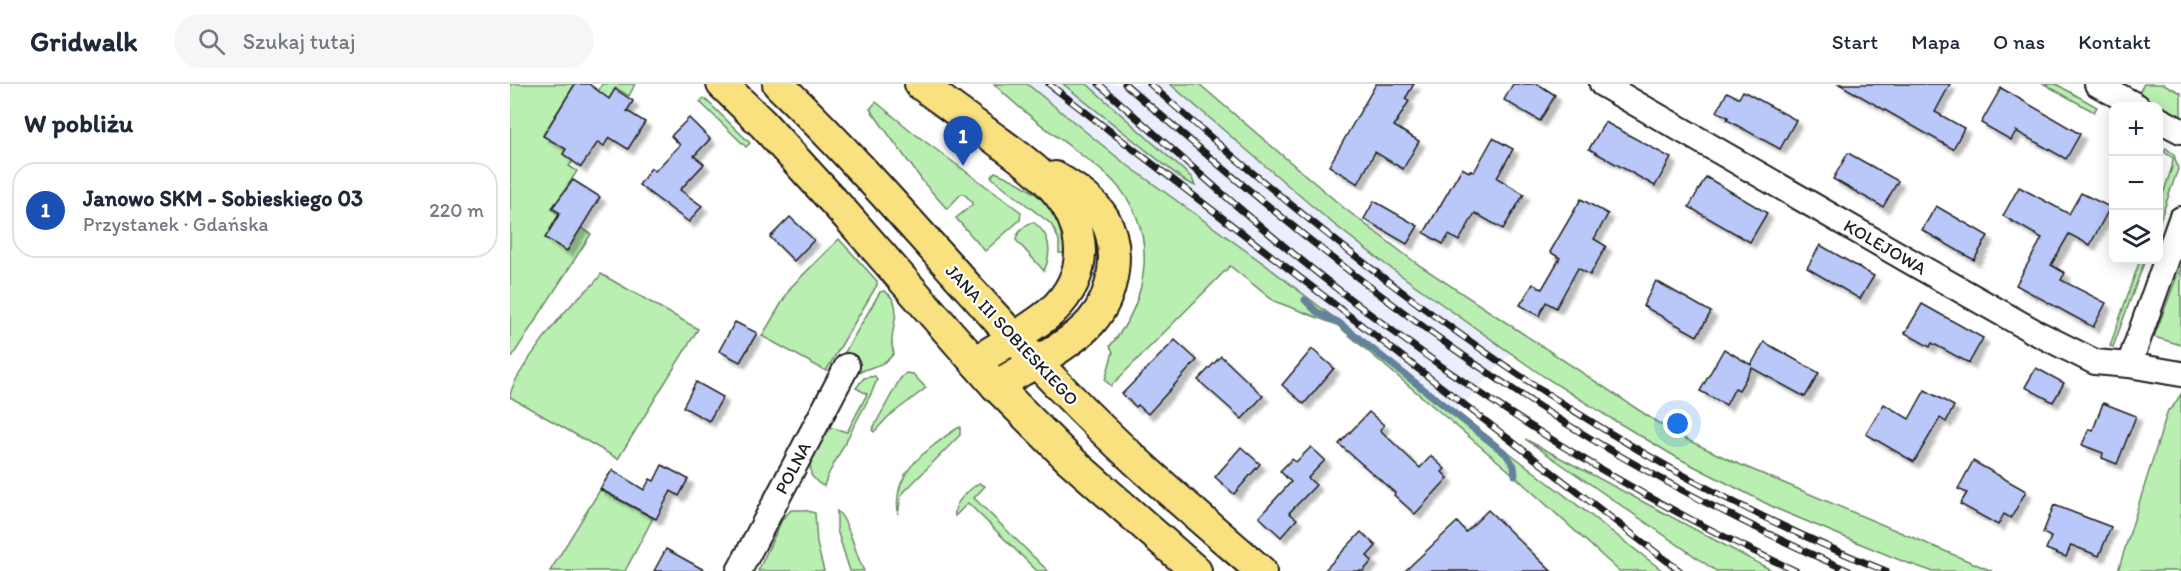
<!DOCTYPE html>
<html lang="pl">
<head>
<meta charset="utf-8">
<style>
  body { margin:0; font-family:Itim,sans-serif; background:#f6f6f7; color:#1f2937 }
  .controls { position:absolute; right:18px; top:18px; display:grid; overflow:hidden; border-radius:12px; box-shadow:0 3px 15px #0003 }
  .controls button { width:54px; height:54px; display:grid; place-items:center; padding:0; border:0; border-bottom:2px solid #e0e1e3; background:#fff; color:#1f2937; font:30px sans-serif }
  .you { position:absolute; left:1168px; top:340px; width:21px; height:21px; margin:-15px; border:4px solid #fff; border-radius:50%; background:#1a73e8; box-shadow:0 0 0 9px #1a73e833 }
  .badge { display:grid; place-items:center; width:39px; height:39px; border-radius:50%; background:#1c1c1c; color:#fff; font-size:20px; font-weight:700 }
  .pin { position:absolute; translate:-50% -50px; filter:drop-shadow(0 2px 3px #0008) }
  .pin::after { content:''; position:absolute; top:32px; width:21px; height:18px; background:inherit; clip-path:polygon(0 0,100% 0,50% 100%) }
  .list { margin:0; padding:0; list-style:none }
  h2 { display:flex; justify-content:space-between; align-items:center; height:78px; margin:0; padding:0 24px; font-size:26px }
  h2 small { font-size:20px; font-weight:400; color:#747a83 }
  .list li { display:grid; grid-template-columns:39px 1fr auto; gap:18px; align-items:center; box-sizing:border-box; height:96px; margin:0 12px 12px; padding:0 12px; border:2px solid #e0e1e3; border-radius:24px }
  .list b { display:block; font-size:22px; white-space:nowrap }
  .list p { margin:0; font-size:20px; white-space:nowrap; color:#747a83 }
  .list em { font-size:20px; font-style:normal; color:#747a83 }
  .icon { flex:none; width:33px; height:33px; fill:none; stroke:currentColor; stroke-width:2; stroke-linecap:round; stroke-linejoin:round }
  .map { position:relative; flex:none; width:1671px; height:487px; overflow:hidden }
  header { display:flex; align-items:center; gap:36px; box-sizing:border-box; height:84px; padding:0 30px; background:#fff; border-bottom:2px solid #e0e1e3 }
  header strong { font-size:28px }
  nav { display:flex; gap:33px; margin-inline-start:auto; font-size:21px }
  .search { width:420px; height:54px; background:#f6f6f7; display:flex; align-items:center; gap:15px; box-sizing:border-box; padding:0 21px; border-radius:33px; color:#747a83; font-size:22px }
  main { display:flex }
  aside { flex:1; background:#fff }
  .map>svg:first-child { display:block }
  .built { fill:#eaeefd }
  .green { fill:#b9efb1; stroke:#6a8666; stroke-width:1.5 }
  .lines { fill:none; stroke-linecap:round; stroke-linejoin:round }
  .stream { stroke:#65829c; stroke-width:7 }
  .building { fill:#b9c8f8; stroke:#1c1c1c; stroke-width:1.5; filter:url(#shadow) }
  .minor-casing { stroke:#1c1c1c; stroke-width:28 }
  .major-casing { stroke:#1c1c1c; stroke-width:34 }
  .minor { stroke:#fff; stroke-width:24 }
  .major { stroke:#fae180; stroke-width:30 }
  .rail-casing { stroke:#1c1c1c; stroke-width:7 }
  .rail { stroke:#fff; stroke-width:4.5; stroke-dasharray:14; stroke-linecap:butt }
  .labels { text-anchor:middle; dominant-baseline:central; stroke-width:4.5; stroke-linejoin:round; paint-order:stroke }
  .street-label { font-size:18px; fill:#1c1c1c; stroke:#fff }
</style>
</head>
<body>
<header>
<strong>Gridwalk</strong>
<div class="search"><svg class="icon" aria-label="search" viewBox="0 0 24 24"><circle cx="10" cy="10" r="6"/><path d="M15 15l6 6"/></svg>Szukaj tutaj</div>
<nav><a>Start</a><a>Mapa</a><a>O nas</a><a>Kontakt</a></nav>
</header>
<main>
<aside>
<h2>W pobliżu<small></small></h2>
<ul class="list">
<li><span class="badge" style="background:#1a4fb4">1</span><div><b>Janowo SKM - Sobieskiego 03</b><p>Przystanek · Gdańska</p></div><em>220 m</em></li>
</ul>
</aside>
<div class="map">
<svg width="1671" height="487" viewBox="0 0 1671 487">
  <defs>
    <filter id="shadow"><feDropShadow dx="5.5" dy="5.5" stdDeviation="1.5" flood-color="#0004"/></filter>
  </defs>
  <rect width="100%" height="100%" fill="#fff"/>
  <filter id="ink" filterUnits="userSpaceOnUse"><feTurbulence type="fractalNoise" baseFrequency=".0167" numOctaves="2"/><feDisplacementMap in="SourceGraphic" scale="12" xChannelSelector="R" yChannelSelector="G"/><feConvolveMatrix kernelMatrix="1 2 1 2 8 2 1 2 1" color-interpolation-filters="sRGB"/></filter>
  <g filter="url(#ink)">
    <polygon class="built" points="499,0 689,0 832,127 1007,262 947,327 935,332 827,241 763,217"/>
    <g class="green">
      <polygon points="0,0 65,0 33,51 44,58 61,58 53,70 63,77 59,82 67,87 42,126 81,150 0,276"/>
      <polygon points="92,0 125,0 119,12 106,4 99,15 88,8"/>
      <path d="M484,0H517L613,78L753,179L1153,487H1109L997,385L827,241L764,217L720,182L601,302L595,296L603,268L600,262C640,215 649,147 605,99C594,87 579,77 566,67C537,45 509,25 484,0Z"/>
      <polygon points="553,0 577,0 682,94 685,102 675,97"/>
      <polygon points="660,0 689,0 834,124 906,179 1165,350 1224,378 1482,487 1421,487 1392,477 1267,425 1166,373 1097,332 1033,292 875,180 816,134"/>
      <polygon points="1534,0 1546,0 1587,23 1584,28"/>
      <polygon points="1634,0 1654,0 1671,9 1671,34 1649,26 1648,22 1642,22 1626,13"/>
      <polygon points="194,14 240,59 236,63 190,18"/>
      <polygon points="366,18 405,50 511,128 510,136 475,167 446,134 462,121 462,118 454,110 451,110 437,125 414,99 360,25"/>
      <polygon points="1656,64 1664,71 1668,85 1649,139 1649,122 1662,83 1663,74 1654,68"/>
      <path d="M485,88C525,104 552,123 555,169H549V156L541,140L481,93Z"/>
      <path d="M523,138C541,150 542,169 534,187L506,156C507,148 516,140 523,138Z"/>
      <polygon points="329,155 367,197 367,201 316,287 252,252 281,203"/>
      <polygon points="1630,176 1635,176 1603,263 1600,262"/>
      <polygon points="1671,182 1671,261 1644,253"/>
      <path d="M91,190L188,245L108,375L0,313C0,295 48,235 62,220C71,209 84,203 91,190Z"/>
      <path d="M374,207C399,222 375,249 384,269C372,286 357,280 343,293L331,275L370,208Z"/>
      <polygon points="396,289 403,290 416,304 378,333 364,348 362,346 390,295"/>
      <polygon points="365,292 367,296 361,310 318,391 314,402 308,399 301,391 300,377 319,345 323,344 337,348 357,310 346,304 354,294"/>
      <polygon points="1671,310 1671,487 1608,487 1658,326 1662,324"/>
      <path d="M450,343V351L394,408L391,412L388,430C384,399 399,380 423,362C431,356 440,348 450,343Z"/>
      <polygon points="1015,355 1263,487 1206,487"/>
      <path d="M469,399L475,402L464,414L538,487H527L458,419L445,432C442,419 459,406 469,399Z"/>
      <polygon points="90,406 143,434 115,487 40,487"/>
      <polygon points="281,426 294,426 305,429 307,460 314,487 248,487 272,436"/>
      <path d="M327,427C338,435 346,472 354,487H340L327,446Z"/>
    </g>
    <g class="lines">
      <polyline class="stream" points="795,216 807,228 828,238 996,370 1004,382 1005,391"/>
    </g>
    <g class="building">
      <polygon points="65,0 79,0 99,15 105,5 123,17 117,27 135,38 118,65 99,53 94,62 88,58 71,83 53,70 56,65 33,52"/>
      <polygon points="866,0 904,0 895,15 899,17 884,42 909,57 893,85 865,68 848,100 819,82"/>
      <polygon points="1003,0 1028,0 1045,11 1030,37 994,16"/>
      <polygon points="1329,0 1440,0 1425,28 1454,44 1443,65"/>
      <polygon points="1491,4 1570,50 1556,75 1506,47 1501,56 1471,39"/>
      <polygon points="1233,7 1286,36 1270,65 1217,36 1218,33 1207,28 1217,8 1229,14"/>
      <polygon points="179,34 200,55 184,72 194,80 170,106 192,122 179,138 129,101 141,84 145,87 170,61 161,52"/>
      <polygon points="1095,38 1161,74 1145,102 1079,65"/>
      <polygon points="983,54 1003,65 987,94 1014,110 993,145 965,129 949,157 939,151 933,160 914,149 952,84 959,88 960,86 964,88"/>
      <polygon points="1338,69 1388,97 1373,123 1323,95"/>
      <polygon points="1196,93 1257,129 1240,158 1179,123"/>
      <polygon points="63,96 90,113 57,167 35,154 50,129 42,124"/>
      <polygon points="1509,103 1559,130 1571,109 1600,123 1580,161 1559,150 1541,181 1555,189 1551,196 1596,219 1583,243 1506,201 1532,154 1493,132"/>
      <polygon points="1071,115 1098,130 1084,155 1096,162 1080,191 1068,184 1046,224 1036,218 1029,232 1010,221 1023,200 1032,205 1050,174 1040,168"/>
      <polygon points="864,117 908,142 897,160 854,135"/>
      <polygon points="1426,122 1478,152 1464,176 1412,146"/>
      <polygon points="280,133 304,156 284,177 260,153"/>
      <polygon points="1310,161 1364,192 1350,215 1297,184"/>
      <polygon points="1146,197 1201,228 1187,252 1133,222"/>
      <polygon points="1412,220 1473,254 1459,279 1422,259 1420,263 1395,249"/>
      <polygon points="225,238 247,249 230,278 209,267"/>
      <polygon points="665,256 687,276 638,330 628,321 626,323 612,310"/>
      <polygon points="1254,258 1309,289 1295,313 1242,284 1229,306 1225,304 1216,321 1190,307 1214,265 1241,281"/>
      <polygon points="802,265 824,284 794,320 772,301"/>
      <polygon points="711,272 753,312 732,335 688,296"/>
      <polygon points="1526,284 1554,299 1543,318 1515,303"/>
      <polygon points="186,298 213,313 199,337 173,323"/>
      <polygon points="1415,306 1444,322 1436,338 1430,334 1404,378 1356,350 1374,320 1399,335"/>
      <polygon points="1593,319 1626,332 1607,380 1592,374 1593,369 1572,361 1579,345 1583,346"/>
      <polygon points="859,328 874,341 870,346 910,384 921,372 935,385 932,388 938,394 905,430 884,411 885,409 829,360"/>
      <polygon points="731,363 750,380 724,410 705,393"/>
      <polygon points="801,363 815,376 798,394 806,401 779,429 787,435 771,453 749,433 781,398 770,387 782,375 786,378"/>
      <polygon points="1463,377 1516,407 1501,434 1494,430 1488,441 1450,420 1457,409 1448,405"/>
      <polygon points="152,381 178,395 169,412 161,407 146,435 90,405 102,386 134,406 140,395 144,397"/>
      <polygon points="1544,421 1601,443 1589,472 1561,461 1556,473 1536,465 1541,453 1533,449"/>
      <polygon points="978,426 1041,487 895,487 947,438 956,448"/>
      <polygon points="851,448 866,462 857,472 862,477 853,487 814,487"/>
      <polygon points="156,465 196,487 144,487"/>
    </g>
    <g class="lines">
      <defs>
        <g id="minor">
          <polyline points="1092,0 1410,183 1525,248 1585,278 1619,281 1671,290"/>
          <polyline points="1587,0 1627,22"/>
          <polyline points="1648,35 1671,47"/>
          <polyline points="1619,281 1671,135"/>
          <polyline points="229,487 337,282"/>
        </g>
        <g id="major">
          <polyline points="212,0 253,40 337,132 486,302 558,374 686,487"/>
          <path d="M268,0C369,97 456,206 553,306C615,371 683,428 751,487"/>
          <path d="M410,0C432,16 454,33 477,49C517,79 569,111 570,167C570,191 560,210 542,227C523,244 488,263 465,278"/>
          <path d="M486,302C513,285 561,261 581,238C604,212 612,165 594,134C583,116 563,103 545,93"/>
        </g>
      </defs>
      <use href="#minor" class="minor-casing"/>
      <use href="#major" class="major-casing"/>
      <use href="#minor" class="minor"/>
      <use href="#major" class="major"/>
      <defs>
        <g id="rail">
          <polyline points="539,0 1170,487"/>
          <path d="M589,0C675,77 760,154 852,224C987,327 1132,417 1286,487"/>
          <path d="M615,0C734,104 857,207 989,296C1099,371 1217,433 1339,487"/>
          <path d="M640,0C860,196 1100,378 1376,487"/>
        </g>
      </defs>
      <use href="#rail" class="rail-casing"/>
      <use href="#rail" class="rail"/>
    </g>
  </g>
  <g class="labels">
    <g class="street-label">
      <text transform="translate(1375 163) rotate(30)">KOLEJOWA</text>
      <text transform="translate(502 251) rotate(47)">JANA III SOBIESKIEGO</text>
      <text transform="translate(283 384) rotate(-62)">POLNA</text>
    </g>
  </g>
</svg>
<div class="controls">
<button>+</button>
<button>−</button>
<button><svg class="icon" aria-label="layers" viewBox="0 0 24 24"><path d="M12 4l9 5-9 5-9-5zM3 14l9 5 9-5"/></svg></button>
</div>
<div class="you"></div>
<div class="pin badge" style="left:453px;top:82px;background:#1a4fb4">1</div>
</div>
</main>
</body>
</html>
